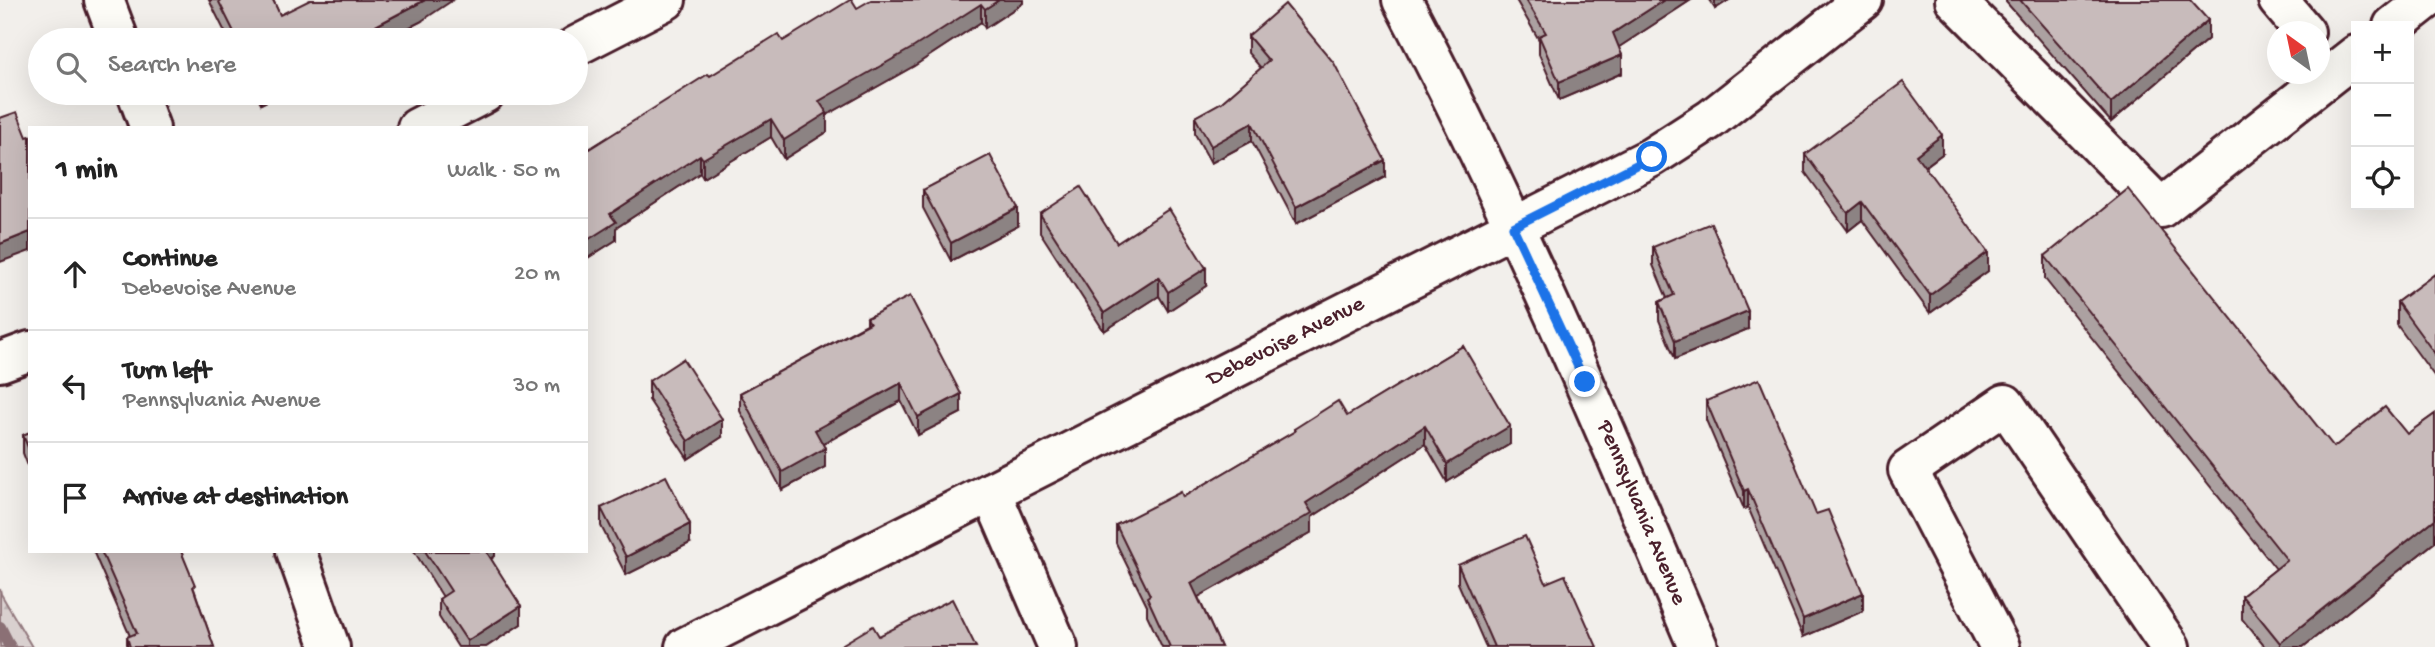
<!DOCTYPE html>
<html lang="en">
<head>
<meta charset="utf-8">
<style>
  body { margin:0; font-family:"Gochi Hand",sans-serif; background:#f6f6f6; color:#222 }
  .controls { position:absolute; right:21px; top:21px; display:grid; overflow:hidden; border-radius:0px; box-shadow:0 7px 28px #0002 }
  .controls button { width:63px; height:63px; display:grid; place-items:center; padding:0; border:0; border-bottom:2px solid #e0e0e0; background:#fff; color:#222; font:35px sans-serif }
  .compass { position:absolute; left:2267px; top:21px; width:63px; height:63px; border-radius:50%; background:#fff; box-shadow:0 7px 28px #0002; rotate:327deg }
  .stop { position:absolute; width:21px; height:21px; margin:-16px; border:5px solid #1a73e8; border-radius:50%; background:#fff }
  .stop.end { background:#1a73e8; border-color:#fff; box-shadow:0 2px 7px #0008 }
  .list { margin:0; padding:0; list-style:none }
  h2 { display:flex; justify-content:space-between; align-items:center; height:91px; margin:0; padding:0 28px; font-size:30px }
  h2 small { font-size:23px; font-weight:400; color:#767676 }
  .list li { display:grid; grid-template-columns:46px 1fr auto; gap:21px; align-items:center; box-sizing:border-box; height:112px; padding:0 28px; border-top:2px solid #e0e0e0 }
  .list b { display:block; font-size:26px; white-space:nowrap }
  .list p { margin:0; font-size:23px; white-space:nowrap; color:#767676 }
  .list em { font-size:23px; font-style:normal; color:#767676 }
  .icon { flex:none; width:38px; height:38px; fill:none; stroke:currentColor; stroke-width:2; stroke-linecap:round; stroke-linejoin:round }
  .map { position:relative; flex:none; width:2435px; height:647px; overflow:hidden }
  .search { position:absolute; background:#fff; box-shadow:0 7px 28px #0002; left:28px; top:28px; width:560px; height:77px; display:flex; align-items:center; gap:18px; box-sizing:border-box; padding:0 24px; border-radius:38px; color:#767676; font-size:26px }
  .panel { position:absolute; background:#fff; box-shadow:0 7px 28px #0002; left:28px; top:126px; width:560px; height:427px; border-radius:0px }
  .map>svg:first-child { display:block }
  .forest { fill:url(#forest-firs); stroke:#92787d; stroke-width:2 }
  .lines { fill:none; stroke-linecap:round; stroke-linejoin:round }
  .stream { stroke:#8b6f75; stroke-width:12 }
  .minor-casing { stroke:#4a1f2b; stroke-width:44 }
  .major-casing { stroke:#4a1f2b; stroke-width:44 }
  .minor { stroke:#fdfcf7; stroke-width:38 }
  .major { stroke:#fdfcf7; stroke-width:38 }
  .wall { fill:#aca1a1; stroke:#4a1f2b; stroke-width:2 }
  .shaded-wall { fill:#8c8383; stroke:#4a1f2b; stroke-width:2 }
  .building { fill:#c8bbbb; stroke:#4a1f2b; stroke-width:2 }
  .route { stroke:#1a73e8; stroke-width:9 }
  .labels { text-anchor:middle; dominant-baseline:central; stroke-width:5; stroke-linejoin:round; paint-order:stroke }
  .street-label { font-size:23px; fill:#4a1f2b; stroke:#fdfcf7 }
</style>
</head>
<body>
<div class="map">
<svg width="2435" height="647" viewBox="0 0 2435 647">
  <defs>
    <pattern id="forest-firs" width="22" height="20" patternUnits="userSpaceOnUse" patternTransform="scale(1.75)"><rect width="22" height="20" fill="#d9d0cf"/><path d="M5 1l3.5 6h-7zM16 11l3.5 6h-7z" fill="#bcb2b2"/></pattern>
  </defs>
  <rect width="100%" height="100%" fill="#f2efeb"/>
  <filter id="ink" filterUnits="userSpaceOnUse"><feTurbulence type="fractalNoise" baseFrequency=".0143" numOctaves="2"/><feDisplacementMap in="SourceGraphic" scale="14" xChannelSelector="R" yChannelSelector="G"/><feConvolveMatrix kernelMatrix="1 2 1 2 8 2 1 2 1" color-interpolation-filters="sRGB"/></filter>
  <g filter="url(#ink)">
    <polygon class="forest" points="0,589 1,594 32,647 0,647"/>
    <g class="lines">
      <polyline class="stream" points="0,627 10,647"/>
      <defs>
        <g id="minor">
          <path d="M1402,0C1513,210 1605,429 1698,647"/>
          <polyline points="1955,0 2161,208 2356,55"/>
          <polyline points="2278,0 2305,32"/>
          <polyline points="2393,26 2426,0"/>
          <polyline points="576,46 666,0"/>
          <polyline points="417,128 485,93"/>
          <polyline points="0,362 30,351"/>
          <polyline points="991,492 1058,647"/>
          <polyline points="685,647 1652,157 1711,119 1863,0"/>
          <polyline points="2000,647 1908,470 2005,404 2170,647"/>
        </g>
        <g id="major">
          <polyline points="104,0 119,40"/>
          <polyline points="137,93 150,128"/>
          <polyline points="296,551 330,647"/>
        </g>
      </defs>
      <use href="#minor" class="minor-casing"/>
      <use href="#major" class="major-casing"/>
      <use href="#minor" class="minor"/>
      <use href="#major" class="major"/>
    </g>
    <g class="wall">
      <polygon points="209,0 273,0 280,15 420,22 384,40 229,40"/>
      <polygon points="1023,0 1023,3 985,28 981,22 914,66 827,115 827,132 784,159 771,137 703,178 700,173 616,228 616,240 586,259 586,151 710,76 783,41 857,8"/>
      <polygon points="1516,0 1691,0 1619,47 1622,73 1559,100 1539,54 1539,40"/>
      <polygon points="1709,0 1729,0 1715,9"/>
      <polygon points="2006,0 2190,0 2208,39 2111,122 2006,2"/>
      <polygon points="1248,36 1385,177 1296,224 1252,141 1211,163 1195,134 1195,117 1222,102 1261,68 1248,53"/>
      <polygon points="255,93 283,93 261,104"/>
      <polygon points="1805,154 1942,154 1925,167 1988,271 1930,313 1862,220 1848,231 1805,172"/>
      <polygon points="923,190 1018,226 951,261 923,208"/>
      <polygon points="1040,214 1117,243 1206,286 1168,311 1159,296 1104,331 1040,232"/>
      <polygon points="1653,247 1748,329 1675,359 1659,320 1659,302 1667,298 1653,265"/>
      <polygon points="2045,256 2334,447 2407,434 2435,414 2435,542 2303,647 2265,647 2242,619 2242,596 2276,569 2045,279"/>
      <polygon points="2435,274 2435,377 2397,325 2397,302"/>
      <polygon points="867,318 961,413 918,435 901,401 823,444 825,467 782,490 740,411 740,393 867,324"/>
      <polygon points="1463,346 1510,444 1447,482 1425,444 1312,517 1312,532 1198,597 1221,647 1162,647 1147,615 1147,606 1116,543 1116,525 1183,497 1294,432 1294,429 1347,416"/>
      <polygon points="649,381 722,437 688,459 649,400"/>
      <polygon points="1706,401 1816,514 1863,611 1803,637 1748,507 1744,509 1706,420"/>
      <polygon points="30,432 30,471 23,453 23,435"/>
      <polygon points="601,508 690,543 626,575 601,526"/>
      <polygon points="93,551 181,551 214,647 127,647 127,637 130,636"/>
      <polygon points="414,551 495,551 495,556 491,559 521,624 486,647 458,647 439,617 439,599 443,597"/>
      <polygon points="1458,565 1546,583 1597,647 1486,647 1458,583"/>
    </g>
    <g class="shaded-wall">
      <polygon points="425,0 453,0 420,22 384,40 349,40"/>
      <polygon points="999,0 1023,0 1023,3 985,28 985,9"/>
      <polygon points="1664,0 1691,0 1613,51 1613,33"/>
      <polygon points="1715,0 1729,0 1715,9"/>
      <polygon points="981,4 981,22 914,66 827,115 827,132 784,159 784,140 819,101"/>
      <polygon points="2208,20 2208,39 2111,122 2111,103"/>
      <polygon points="1622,55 1622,73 1559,100 1559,82"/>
      <polygon points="261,93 283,93 261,104"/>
      <polygon points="771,119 771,137 703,178 703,159"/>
      <polygon points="1252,123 1252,141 1211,163 1211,146"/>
      <polygon points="1942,135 1942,154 1916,173 1916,155"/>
      <polygon points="700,155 700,173 616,228 616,240 586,259 586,241 610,214"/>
      <polygon points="1385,160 1385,177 1296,224 1296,207"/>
      <polygon points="1862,202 1862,220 1848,231 1848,213"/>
      <polygon points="1018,208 1018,226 951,261 951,243"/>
      <polygon points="30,232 30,251 0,262 0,244"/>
      <polygon points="1988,252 1988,271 1930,313 1930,295"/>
      <polygon points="1206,268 1206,286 1168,311 1168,292"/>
      <polygon points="1159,277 1159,296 1104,331 1104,313"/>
      <polygon points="1748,311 1748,329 1675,359 1675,341"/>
      <polygon points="901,383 901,401 815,448 815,430"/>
      <polygon points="961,394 961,413 918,435 918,417"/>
      <polygon points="722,419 722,437 688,459 688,441"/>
      <polygon points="1425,426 1425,444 1312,517 1312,532 1191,601 1191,583 1306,503"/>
      <polygon points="1510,426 1510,444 1447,482 1447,464"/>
      <polygon points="825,448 825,467 782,490 782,472"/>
      <polygon points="1748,489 1748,507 1744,509 1744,491"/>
      <polygon points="2435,519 2435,542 2303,647 2280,647 2280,643"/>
      <polygon points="690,524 690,543 626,575 626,557"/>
      <polygon points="483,551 495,551 495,556 483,564"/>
      <polygon points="1863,593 1863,611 1803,637 1803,619"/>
      <polygon points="521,606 521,624 486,647 467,647 467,641"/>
    </g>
    <g class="building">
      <polygon points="218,0 273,0 280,15 310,0 425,0 349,40 238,40"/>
      <polygon points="850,0 852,0 857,8 871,0 999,0 985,9 981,4 914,47 819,101 827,113 784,140 771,119 703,159 700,155 610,214 616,222 586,241 586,151 708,74 710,76 778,34 783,41"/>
      <polygon points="1526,0 1664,0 1613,33 1622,55 1559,82 1539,36 1546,33"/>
      <polygon points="2020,0 2190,0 2208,20 2111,103"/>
      <polygon points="1285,4 1334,63 1385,160 1296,207 1252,123 1211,146 1195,117 1222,102 1269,61 1248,36"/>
      <polygon points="1903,82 1942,135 1916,155 1988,252 1930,295 1862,202 1848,213 1805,154"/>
      <polygon points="17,112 27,137 30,136 30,232 0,244 0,118"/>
      <polygon points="990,155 1018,208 951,243 923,190"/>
      <polygon points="1081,187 1117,243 1169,209 1206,268 1168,292 1159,277 1104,313 1040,214"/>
      <polygon points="2128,189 2334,447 2385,407 2407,434 2435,414 2435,519 2280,643 2242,596 2287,560 2045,256"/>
      <polygon points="1711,223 1748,311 1675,341 1659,302 1674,295 1653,247"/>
      <polygon points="2435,274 2435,354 2397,302"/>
      <polygon points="910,296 961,394 918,417 901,383 815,430 825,448 782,472 740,393 870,323 867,318"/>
      <polygon points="1463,346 1510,426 1447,464 1425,426 1306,503 1312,513 1191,583 1221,647 1170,647 1147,597 1150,595 1116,525 1181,492 1183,497 1295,431 1294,429 1338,401 1347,416"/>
      <polygon points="683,359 722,419 688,441 649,381"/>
      <polygon points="1759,379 1816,514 1828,510 1863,593 1803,619 1748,489 1744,491 1706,401"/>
      <polygon points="30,432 30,452 23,435"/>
      <polygon points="666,476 690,524 626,557 601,508"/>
      <polygon points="1525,536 1546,583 1565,575 1597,647 1494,647 1458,565"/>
      <polygon points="101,551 181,551 195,585 193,587 214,647 130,647 127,637 137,633"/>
      <polygon points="425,551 486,551 521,606 467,641 439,599 451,591"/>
      <polygon points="952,599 976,647 838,647 873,626 879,636"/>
    </g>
  </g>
  <g class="lines" filter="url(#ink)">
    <polyline class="route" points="1585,382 1513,227 1652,157"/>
  </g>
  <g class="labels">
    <g class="street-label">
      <text transform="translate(1286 342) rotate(-27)">Debevoise Avenue</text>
      <text transform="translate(1641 513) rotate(67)">Pennsylvania Avenue</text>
    </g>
  </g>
</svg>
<div class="controls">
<button>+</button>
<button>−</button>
<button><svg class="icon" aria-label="locate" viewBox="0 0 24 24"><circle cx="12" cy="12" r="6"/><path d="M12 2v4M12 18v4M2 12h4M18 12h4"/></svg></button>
</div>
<svg class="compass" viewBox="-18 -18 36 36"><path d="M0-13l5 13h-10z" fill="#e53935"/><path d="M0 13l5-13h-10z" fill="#767676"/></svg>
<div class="stop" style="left:1652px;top:157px"></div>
<div class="stop end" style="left:1585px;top:382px"></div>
<div class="search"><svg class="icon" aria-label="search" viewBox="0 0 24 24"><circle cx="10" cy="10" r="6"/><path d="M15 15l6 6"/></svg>Search here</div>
<section class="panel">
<h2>1 min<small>Walk · 50 m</small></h2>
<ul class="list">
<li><svg class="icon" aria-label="ahead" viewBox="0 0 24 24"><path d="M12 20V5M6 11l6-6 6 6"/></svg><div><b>Continue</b><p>Debevoise Avenue</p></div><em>20 m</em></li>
<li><svg class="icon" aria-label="left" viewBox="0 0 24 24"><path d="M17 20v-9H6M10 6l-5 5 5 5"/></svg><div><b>Turn left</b><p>Pennsylvania Avenue</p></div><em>30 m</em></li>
<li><svg class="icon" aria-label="arrive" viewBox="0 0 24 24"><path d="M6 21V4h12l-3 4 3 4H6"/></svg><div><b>Arrive at destination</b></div></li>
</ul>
</section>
</div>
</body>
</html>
